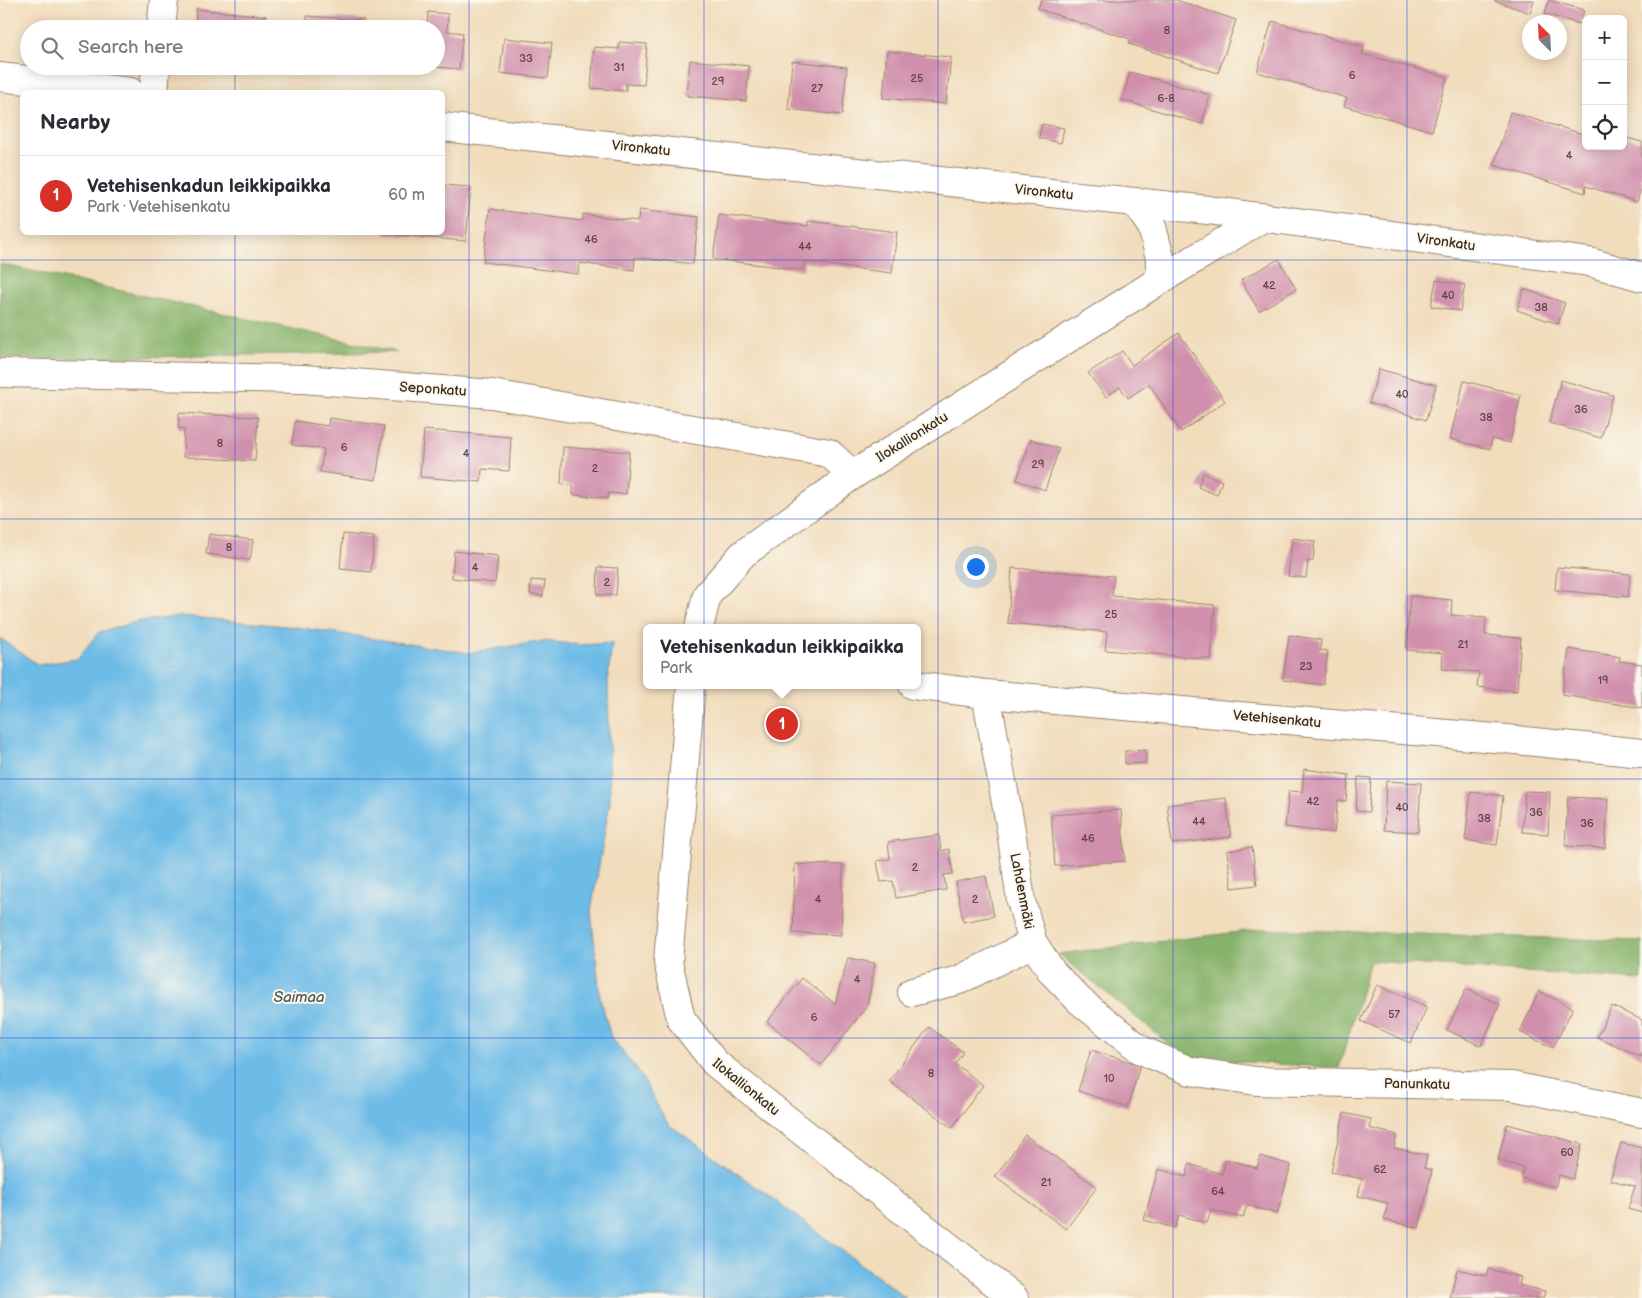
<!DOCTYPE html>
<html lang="en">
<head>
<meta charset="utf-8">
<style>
  body { margin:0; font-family:"Balsamiq Sans",sans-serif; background:#f2f2f3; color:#2b2b33 }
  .controls { position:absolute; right:15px; top:15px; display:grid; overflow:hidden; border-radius:8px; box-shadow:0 2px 12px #0003 }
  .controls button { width:45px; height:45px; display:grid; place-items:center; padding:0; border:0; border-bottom:1px solid #e1e1e2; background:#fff; color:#2b2b33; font:25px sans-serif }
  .compass { position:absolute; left:1522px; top:15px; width:45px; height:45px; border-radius:50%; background:#fff; box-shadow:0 2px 12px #0003; rotate:336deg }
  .you { position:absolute; left:975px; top:566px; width:18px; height:18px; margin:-12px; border:4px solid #fff; border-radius:50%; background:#1a73e8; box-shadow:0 0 0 8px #1a73e833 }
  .badge { display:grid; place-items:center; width:32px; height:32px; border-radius:50%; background:#d93025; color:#fff; font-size:16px; font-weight:700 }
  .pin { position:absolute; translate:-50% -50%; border:2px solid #fff; box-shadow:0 1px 5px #0006 }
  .popup { position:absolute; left:643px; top:624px; width:278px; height:65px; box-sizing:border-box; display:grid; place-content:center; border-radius:8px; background:#fff; filter:drop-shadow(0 1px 4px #0005); font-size:16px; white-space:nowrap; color:#7c7c81 }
  .popup b { font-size:19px; color:#2b2b33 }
  .popup::after { content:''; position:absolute; left:50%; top:100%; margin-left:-10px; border:10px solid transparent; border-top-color:#fff }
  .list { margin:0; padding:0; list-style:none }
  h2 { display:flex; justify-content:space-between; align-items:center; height:65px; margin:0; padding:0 20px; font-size:21px }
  h2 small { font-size:16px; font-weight:400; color:#7c7c81 }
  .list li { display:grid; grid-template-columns:32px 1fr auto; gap:15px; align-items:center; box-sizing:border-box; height:80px; padding:0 20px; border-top:1px solid #e1e1e2 }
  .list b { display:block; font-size:19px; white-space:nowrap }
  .list p { margin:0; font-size:16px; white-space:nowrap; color:#7c7c81 }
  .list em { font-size:16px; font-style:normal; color:#7c7c81 }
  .icon { flex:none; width:28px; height:28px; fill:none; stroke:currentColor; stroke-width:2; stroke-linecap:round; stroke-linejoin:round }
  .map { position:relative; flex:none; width:1642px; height:1298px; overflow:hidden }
  .search { position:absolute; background:#fff; box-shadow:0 2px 12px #0003; left:20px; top:20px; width:425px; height:55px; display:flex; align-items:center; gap:12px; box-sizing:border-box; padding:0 18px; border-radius:28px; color:#7c7c81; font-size:19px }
  .panel { position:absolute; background:#fff; box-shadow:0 2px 12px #0003; left:20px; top:90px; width:425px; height:145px; border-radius:8px }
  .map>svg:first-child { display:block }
  .forest { fill:#86b26a; stroke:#606e44 }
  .water { fill:#6dbbe7; stroke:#547282 }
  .building { fill:#d08fac }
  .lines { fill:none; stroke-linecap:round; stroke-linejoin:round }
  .minor-casing { stroke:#96836c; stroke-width:30 }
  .minor { stroke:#fff; stroke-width:28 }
  .grid { fill:none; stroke:#1d4ed8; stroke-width:1; stroke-opacity:0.55 }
  .labels { text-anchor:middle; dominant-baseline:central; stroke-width:4; stroke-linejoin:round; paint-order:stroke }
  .number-label { font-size:11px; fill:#604342 }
  .street-label { font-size:14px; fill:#3b2a1e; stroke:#fbf7ec }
  .water-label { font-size:15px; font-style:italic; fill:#4a565a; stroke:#fbf7ec }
</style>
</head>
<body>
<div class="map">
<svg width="1642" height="1298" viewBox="0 0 1642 1298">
  <rect width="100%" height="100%" fill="#fbf7ec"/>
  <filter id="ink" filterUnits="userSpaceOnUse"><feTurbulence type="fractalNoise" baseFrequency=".02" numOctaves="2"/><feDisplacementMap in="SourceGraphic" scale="10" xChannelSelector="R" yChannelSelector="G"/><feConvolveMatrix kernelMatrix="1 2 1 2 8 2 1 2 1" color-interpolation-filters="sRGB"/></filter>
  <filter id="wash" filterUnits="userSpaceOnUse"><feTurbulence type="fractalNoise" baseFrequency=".0096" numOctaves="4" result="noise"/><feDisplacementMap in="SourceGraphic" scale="20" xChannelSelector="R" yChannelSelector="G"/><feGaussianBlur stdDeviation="1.12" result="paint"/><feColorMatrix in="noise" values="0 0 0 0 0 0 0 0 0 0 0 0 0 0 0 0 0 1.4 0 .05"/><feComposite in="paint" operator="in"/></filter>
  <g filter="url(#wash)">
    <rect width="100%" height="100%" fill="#f1dcbb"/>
    <g class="forest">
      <polygon points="0,264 397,352 41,359 0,358"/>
      <polygon points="1263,929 1642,941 1642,980 1370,961 1339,1068 1186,1058 1059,954"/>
    </g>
    <polygon class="water" points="181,616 295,627 469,653 544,641 582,645 612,643 608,678 610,802 591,911 600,997 611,1037 640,1074 668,1124 766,1194 906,1298 0,1298 0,638 38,665 77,659 99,632 136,622"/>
    <g id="blocks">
      <g class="building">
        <polygon points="1041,0 1176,0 1236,20 1218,73 1129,44 1130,39 1038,9"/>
        <polygon points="1492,0 1534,0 1530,13"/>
        <polygon points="1549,0 1584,10 1580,24 1545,14"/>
        <polygon points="196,9 266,16 265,29 195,29"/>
        <polygon points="428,12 448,14 447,31 463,33 459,69 436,67 436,29 427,29"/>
        <polygon points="307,16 364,20 363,29 306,29"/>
        <polygon points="1272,21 1364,47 1362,54 1447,77 1432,131 1344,106 1347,98 1257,72"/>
        <polygon points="504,38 552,43 548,78 500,73"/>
        <polygon points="619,42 647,44 644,85 626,84 626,91 591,88 594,47 619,49"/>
        <polygon points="887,51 951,57 946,104 883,98"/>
        <polygon points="690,60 749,66 746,101 687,96"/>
        <polygon points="792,61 847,67 842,115 788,109"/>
        <polygon points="1130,72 1210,95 1202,124 1122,100"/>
        <polygon points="1510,112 1586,135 1586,146 1623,146 1623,137 1642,142 1642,184 1637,202 1586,186 1585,193 1494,165"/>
        <polygon points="1042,124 1064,128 1061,143 1039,138"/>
        <polygon points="442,185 471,187 466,241 384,234 384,232 442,232"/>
        <polygon points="490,209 582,221 583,214 638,221 639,210 699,217 693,264 635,257 634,270 579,263 578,274 483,262"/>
        <polygon points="719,215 808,226 808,221 897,232 892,273 804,262 803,270 713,259"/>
        <polygon points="1279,259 1296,289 1259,311 1241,280"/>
        <polygon points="1436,280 1465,285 1460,311 1431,306"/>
        <polygon points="1524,289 1565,303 1558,324 1517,310"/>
        <polygon points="1179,333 1225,401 1181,432 1149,384 1128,398 1120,387 1106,397 1088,373 1122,351 1132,365"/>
        <polygon points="1379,369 1436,385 1426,420 1369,403"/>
        <polygon points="1561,380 1613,395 1601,438 1549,423"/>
        <polygon points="1464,381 1521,395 1510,443 1492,439 1490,449 1450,439"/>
        <polygon points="179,413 258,417 255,461 183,457 184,429 178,428"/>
        <polygon points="329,418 384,426 376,480 320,472 324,449 292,445 295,421 328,426"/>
        <polygon points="424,430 511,437 509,471 482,469 481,482 420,477"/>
        <polygon points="1031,439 1059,449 1045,490 1017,480"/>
        <polygon points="563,447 629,452 626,494 608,493 608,498 573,495 573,485 561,484"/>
        <polygon points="1203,473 1222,481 1217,495 1198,487"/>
        <polygon points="209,534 253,540 250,560 206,554"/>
        <polygon points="343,534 374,537 371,572 340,569"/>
        <polygon points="1292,538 1315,541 1313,561 1308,561 1306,578 1288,576"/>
        <polygon points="454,551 498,556 495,583 452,578"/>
        <polygon points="598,567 618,568 616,595 597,595"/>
        <polygon points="1557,567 1630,574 1628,597 1555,590"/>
        <polygon points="1012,568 1114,576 1112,596 1215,605 1211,659 1105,650 1107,632 1008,623"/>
        <polygon points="531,580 545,581 543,596 530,594"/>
        <polygon points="1410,596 1452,600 1451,615 1486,618 1485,635 1521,638 1517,691 1477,687 1479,672 1442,669 1443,653 1406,650"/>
        <polygon points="1289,635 1321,640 1320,650 1328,651 1323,685 1283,680"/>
        <polygon points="1569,649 1620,657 1619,661 1642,664 1642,708 1562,695"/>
        <polygon points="1146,750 1146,763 1125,764 1125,751"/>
        <polygon points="1304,769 1349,775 1346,801 1338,800 1334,833 1285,827 1289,791 1302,792"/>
        <polygon points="1358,777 1371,778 1369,812 1356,811"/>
        <polygon points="1386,781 1421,783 1418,832 1384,830"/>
        <polygon points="1525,791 1550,792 1548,834 1522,832"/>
        <polygon points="1471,792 1503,796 1497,845 1465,840"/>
        <polygon points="1568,797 1608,799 1605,848 1565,846"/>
        <polygon points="1226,798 1231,837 1172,844 1167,805"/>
        <polygon points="1121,810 1125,861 1055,866 1051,815"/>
        <polygon points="939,835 941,851 949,849 953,874 944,875 946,890 896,898 893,881 881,882 877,861 890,859 888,842"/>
        <polygon points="1252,847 1257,885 1232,888 1227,851"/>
        <polygon points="795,864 843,865 841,935 793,933"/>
        <polygon points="986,876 994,916 963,922 956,882"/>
        <polygon points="848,958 875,963 867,1006 821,1065 767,1022 802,978 835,1004"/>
        <polygon points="1377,985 1427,1007 1411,1043 1361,1021"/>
        <polygon points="1466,989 1500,1004 1481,1046 1447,1030"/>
        <polygon points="1539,991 1573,1008 1553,1048 1520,1032"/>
        <polygon points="1612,1006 1642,1020 1642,1057 1597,1037"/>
        <polygon points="929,1027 963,1052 955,1064 983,1085 952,1128 889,1081"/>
        <polygon points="1091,1050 1140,1065 1128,1107 1078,1091"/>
        <polygon points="1344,1113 1371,1119 1369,1128 1397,1135 1394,1148 1427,1155 1424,1168 1432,1170 1419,1228 1384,1220 1388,1203 1358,1196 1362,1179 1331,1172"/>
        <polygon points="1507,1124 1582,1144 1573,1179 1559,1175 1555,1187 1521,1178 1524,1168 1498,1160"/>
        <polygon points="1025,1135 1097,1187 1066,1229 995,1177"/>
        <polygon points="1621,1143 1642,1148 1642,1213 1628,1209 1635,1186 1610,1180"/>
        <polygon points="1260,1156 1291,1165 1277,1214 1247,1205 1243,1218 1211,1210 1207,1223 1179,1215 1175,1228 1144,1220 1158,1169 1186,1177 1189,1164 1222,1174 1226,1159 1257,1168"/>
        <polygon points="1457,1269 1486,1276 1488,1269 1521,1277 1519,1285 1545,1291 1543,1298 1450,1298"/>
      </g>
    </g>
  </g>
  <g filter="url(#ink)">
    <use href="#blocks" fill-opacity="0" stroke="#96836c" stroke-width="1"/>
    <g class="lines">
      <defs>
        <g id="minor">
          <polyline points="161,29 164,0"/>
          <polyline points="0,77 130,92"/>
          <polyline points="154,92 156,66"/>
          <polyline points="442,127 1208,210 1589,262 1642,277"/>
          <polyline points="1135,202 1152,227 1160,258 1160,280"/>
          <polyline points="0,373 303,379 492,394 829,453 853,475"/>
          <polyline points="699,628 707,595 743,554 853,475 1160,280 1264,217"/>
          <polyline points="691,685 668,962 681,1019 715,1063 1014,1298"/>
          <polyline points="913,685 986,694 1506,739 1642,753"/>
          <polyline points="986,694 1011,830 1021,901 1033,943 1052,972 1080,1001 1141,1050 1190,1071 1256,1081 1512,1086 1642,1113"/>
          <polyline points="912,992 959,980 1033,943"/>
        </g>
      </defs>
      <use href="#minor" class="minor-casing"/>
      <use href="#minor" class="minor"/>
    </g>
  </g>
  <path class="grid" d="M235,0V29M469,0V1298M704,0V1298M938,0V1298M1173,0V1298M1407,0V1298M235,66V92M235,232V1298M0,260H1642M0,519H1642M0,779H1642M0,1038H1642"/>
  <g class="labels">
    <g class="number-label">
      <text x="1167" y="30">8</text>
      <text x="526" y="58">33</text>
      <text x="619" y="67">31</text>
      <text x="1352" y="75">6</text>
      <text x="917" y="78">25</text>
      <text x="718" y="81">29</text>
      <text x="817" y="88">27</text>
      <text x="1166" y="98">6-8</text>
      <text x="1569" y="155">4</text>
      <text x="591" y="239">46</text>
      <text x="805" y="246">44</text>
      <text x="1269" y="285">42</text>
      <text x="1448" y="295">40</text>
      <text x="1541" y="307">38</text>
      <text x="1402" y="394">40</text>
      <text x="1581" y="409">36</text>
      <text x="1486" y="417">38</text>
      <text x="220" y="443">8</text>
      <text x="344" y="447">6</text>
      <text x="466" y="453">4</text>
      <text x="1038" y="464">29</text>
      <text x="595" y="468">2</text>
      <text x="229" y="547">8</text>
      <text x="475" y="567">4</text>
      <text x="607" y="582">2</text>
      <text x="1111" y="614">25</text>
      <text x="1463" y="644">21</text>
      <text x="1306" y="666">23</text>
      <text x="1603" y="680">19</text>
      <text x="1313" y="801">42</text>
      <text x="1402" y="807">40</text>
      <text x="1536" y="812">36</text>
      <text x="1484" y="818">38</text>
      <text x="1199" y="821">44</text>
      <text x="1587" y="823">36</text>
      <text x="1088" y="838">46</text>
      <text x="915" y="867">2</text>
      <text x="818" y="899">4</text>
      <text x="975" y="899">2</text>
      <text x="857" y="979">4</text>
      <text x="1394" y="1014">57</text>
      <text x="814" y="1017">6</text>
      <text x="931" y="1073">8</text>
      <text x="1109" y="1078">10</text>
      <text x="1567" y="1152">60</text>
      <text x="1380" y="1169">62</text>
      <text x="1046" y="1182">21</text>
      <text x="1218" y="1191">64</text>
    </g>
    <g class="street-label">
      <text transform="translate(641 148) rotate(6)">Vironkatu</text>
      <text transform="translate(1044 192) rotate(6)">Vironkatu</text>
      <text transform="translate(1446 242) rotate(8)">Vironkatu</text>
      <text transform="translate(433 389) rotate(4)">Seponkatu</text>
      <text transform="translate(912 437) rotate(-32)">Ilokallionkatu</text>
      <text transform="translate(1277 719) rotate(5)">Vetehisenkatu</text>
      <text transform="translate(1022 891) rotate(79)">Lahdenmäki</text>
      <text transform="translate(1417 1084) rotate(1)">Panunkatu</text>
      <text transform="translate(746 1087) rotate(39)">Ilokallionkatu</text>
    </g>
    <g class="water-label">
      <text x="299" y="997">Saimaa</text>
    </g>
  </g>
</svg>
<div class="controls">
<button>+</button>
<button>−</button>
<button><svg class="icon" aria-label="locate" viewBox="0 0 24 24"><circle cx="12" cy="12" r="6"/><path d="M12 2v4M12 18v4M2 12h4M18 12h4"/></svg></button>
</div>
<svg class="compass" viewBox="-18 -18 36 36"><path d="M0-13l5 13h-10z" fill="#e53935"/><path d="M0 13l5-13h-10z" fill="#7c7c81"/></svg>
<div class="you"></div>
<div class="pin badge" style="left:782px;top:724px">1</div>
<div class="popup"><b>Vetehisenkadun leikkipaikka</b>Park</div>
<div class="search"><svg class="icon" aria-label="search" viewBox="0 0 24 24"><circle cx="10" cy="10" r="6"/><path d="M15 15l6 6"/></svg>Search here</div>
<section class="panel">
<h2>Nearby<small></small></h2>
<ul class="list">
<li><span class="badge">1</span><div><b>Vetehisenkadun leikkipaikka</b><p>Park · Vetehisenkatu</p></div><em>60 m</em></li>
</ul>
</section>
</div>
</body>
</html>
